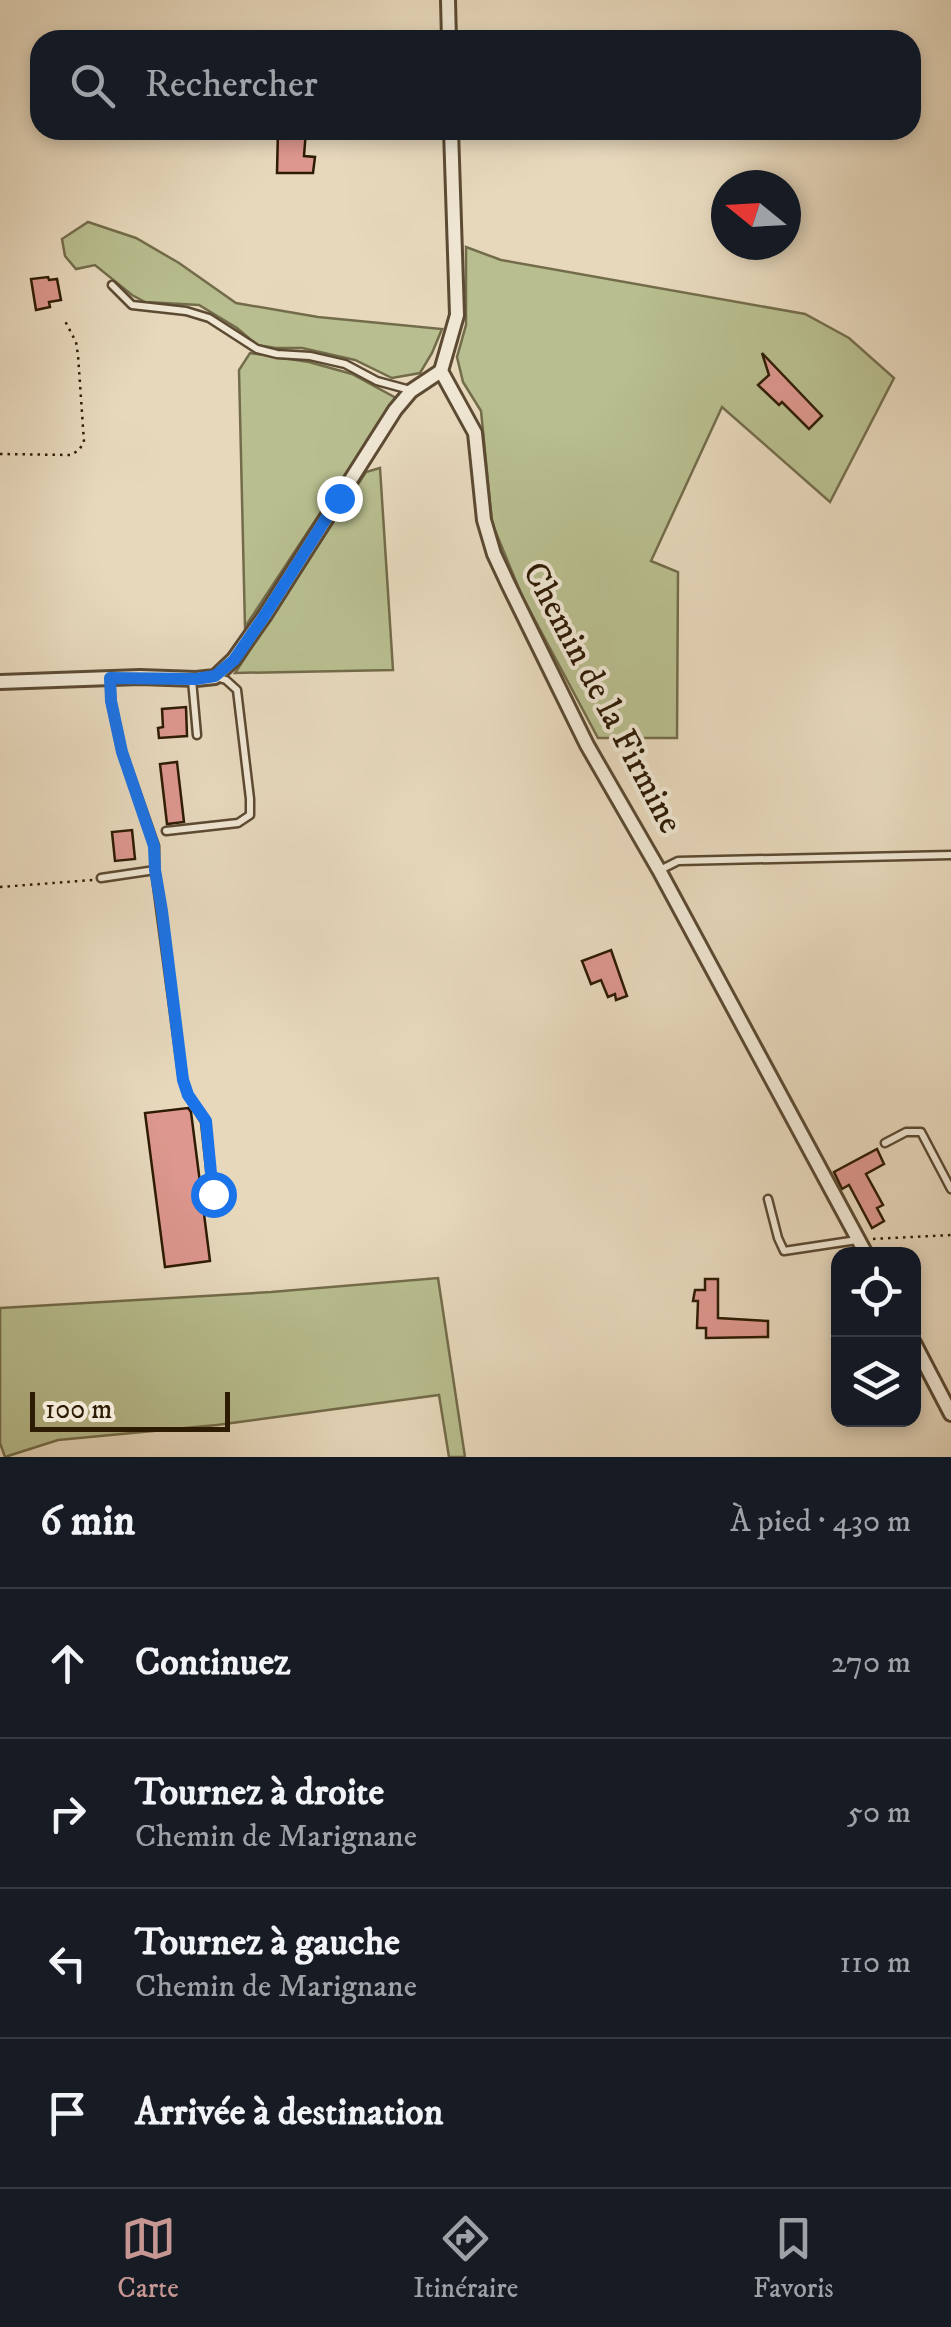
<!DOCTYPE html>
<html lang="fr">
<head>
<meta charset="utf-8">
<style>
  body { margin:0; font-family:"IM FELL DW Pica",serif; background:#242831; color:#f1f3f6 }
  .controls { position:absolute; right:30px; bottom:30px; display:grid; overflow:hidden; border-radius:20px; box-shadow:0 5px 15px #0003 }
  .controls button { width:90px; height:90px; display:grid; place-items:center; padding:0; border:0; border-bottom:2px solid #363941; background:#171b24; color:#f1f3f6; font:50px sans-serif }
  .compass { position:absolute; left:711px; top:170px; width:90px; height:90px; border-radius:50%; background:#171b24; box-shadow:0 5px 15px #0003; rotate:288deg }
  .scale { position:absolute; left:30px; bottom:25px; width:200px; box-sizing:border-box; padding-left:10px; border:5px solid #2e1b04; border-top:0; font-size:28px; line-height:35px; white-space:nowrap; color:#2e1b04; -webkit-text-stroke:8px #efe6d3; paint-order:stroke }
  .stop { position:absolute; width:30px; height:30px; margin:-22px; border:8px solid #1a73e8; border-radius:50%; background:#fff }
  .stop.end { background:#1a73e8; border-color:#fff; box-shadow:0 2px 10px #0008 }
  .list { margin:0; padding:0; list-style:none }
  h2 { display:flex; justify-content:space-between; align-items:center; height:130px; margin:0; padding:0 40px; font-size:42px }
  h2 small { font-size:32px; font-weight:400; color:#9ea1a6 }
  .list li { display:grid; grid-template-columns:65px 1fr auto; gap:30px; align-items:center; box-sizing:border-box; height:150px; padding:0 40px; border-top:2px solid #363941 }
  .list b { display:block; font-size:38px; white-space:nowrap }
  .list p { margin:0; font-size:32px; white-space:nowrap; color:#9ea1a6 }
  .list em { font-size:32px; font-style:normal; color:#9ea1a6 }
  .icon { flex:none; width:55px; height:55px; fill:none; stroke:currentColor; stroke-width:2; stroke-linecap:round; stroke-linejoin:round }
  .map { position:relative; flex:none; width:951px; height:1457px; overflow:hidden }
  .search { position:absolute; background:#171b24; box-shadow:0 5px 15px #0003; left:30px; right:30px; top:30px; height:110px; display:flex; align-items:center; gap:25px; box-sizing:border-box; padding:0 35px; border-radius:30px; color:#9ea1a6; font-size:38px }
  .sheet { height:730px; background:#171b24 }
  nav { display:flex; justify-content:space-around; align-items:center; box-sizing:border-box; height:140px; border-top:2px solid #363941; background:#171b24; font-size:28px; color:#9ea1a6 }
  nav a { display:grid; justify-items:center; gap:5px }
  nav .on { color:#c59692 }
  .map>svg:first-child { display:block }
  .green { fill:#b8be8f; stroke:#736c4a; stroke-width:2.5 }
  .building { fill:#dd978e; stroke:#2e1b04; stroke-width:2.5 }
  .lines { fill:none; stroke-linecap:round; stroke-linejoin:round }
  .service-casing { stroke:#5c4a32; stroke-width:11 }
  .minor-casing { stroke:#5c4a32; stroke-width:18 }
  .path { stroke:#2e1b04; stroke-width:2.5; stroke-dasharray:2.5 5; stroke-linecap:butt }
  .service { stroke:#efe6d3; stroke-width:6 }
  .minor { stroke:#efe6d3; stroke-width:12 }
  .route { stroke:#1a73e8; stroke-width:12 }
  .labels { text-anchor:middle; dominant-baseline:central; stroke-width:8; stroke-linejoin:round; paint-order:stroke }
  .street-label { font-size:35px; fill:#2e1b04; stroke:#efe6d3 }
</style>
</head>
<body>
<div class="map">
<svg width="951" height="1457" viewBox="0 0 951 1457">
  <rect width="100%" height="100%" fill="#e7d8bc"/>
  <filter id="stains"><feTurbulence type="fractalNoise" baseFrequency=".002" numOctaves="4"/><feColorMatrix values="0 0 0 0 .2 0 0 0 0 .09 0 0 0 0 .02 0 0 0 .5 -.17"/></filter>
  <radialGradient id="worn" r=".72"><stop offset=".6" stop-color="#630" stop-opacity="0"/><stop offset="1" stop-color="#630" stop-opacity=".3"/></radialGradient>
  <g class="green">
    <polygon points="88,222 136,238 179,263 236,303 318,317 442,329 432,353 420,373 392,378 355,360 302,348 276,348 257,345 237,328 199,305 145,302 132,295 95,265 76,269 65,256 62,239"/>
    <polygon points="466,247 501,260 805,314 849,338 894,378 830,502 722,407 651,561 678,572 677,738 598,738 522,596 492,523 481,411 463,382 457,357 466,325"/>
    <polygon points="250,353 309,362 352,374 396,398 245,627 239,370"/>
    <polygon points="380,468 393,670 235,673 366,472"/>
    <polygon points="438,1278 465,1457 449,1457 439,1395 217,1425 58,1440 5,1457 0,1443 0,1308 271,1292"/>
  </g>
  <g class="building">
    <polygon points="278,130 306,130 304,156 315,157 313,173 277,173"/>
    <polygon points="48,277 49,280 57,279 61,300 49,302 50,307 36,310 31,279"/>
    <polygon points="762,353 822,416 809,429 782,402 779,405 758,385 769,375"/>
    <polygon points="186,707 187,736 159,738 158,728 163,727 162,709"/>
    <polygon points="177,762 184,822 167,824 160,764"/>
    <polygon points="132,830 135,859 115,861 112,832"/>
    <polygon points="611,950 627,996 616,1000 615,994 608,997 601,980 591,984 582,961"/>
    <polygon points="188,1108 191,1112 210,1261 165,1267 145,1113"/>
    <polygon points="877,1149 884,1164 866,1174 883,1205 877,1208 884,1221 872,1228 849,1185 842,1189 834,1172"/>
    <polygon points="705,1279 718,1279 718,1318 768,1321 768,1337 706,1338 706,1328 697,1328 698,1301 693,1301 695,1290 705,1290"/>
  </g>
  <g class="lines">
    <defs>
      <g id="service">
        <polyline points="112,285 132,305 186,311 209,318 257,349 277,354 310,356 345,364 377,381 410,390"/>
        <polyline points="192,680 197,735"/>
        <polyline points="166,831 238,823 250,815 250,799 237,690 226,680 216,677"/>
        <polyline points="155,870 183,1080 188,1095 205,1121 213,1194"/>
        <polyline points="660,870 678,861 951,855"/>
        <polyline points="101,878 155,870 155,846 122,752 111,701 110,679"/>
        <polyline points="885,1143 906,1132 921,1132 951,1189"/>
        <polyline points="768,1199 778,1238 784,1251 857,1240"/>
      </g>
      <g id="minor">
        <polyline points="448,0 449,40"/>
        <polyline points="451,130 457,315 441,371 475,433 484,520 494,554 508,584 587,745 659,870 866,1254"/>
        <polyline points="0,682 140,677 196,679 215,677 234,659 265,615 395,410 411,391 441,371"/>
        <polyline points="914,1343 951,1414"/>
      </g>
    </defs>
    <use href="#service" class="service-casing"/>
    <use href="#minor" class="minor-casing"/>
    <g class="path">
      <polyline points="0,454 71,455 79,450 84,442 78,355 76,342 65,321"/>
      <polyline points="0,887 93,880"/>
      <polyline points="873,1239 951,1235"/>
    </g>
    <use href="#service" class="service"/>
    <use href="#minor" class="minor"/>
  </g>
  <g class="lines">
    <polyline class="route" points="213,1194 206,1121 188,1095 183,1080 162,911 155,870 154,846 122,752 111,701 110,678 196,679 215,676 234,660 265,615 339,498"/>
  </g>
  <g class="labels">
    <g class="street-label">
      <text transform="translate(602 698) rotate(62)">Chemin de la Firmine</text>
    </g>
  </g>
  <rect width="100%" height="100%" filter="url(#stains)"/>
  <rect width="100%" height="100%" fill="url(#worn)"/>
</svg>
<div class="controls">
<button><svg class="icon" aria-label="locate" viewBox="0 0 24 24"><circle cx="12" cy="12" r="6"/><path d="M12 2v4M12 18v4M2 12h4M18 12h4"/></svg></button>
<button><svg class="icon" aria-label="layers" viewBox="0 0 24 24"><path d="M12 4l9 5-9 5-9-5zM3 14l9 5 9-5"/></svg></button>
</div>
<svg class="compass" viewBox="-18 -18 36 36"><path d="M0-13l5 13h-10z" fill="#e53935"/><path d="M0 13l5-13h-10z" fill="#9ea1a6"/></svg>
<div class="scale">100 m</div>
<div class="stop" style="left:213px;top:1194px"></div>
<div class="stop end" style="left:339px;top:498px"></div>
<div class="search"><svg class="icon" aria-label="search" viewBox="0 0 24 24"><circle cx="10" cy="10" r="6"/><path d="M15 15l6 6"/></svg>Rechercher</div>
</div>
<section class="sheet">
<h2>6 min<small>À pied · 430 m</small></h2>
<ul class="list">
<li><svg class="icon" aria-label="ahead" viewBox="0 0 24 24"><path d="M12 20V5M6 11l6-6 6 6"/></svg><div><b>Continuez</b></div><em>270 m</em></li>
<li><svg class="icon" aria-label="right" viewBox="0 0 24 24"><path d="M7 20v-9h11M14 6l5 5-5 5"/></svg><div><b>Tournez à droite</b><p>Chemin de Marignane</p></div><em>50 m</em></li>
<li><svg class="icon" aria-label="left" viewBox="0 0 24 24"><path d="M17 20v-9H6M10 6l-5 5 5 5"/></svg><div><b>Tournez à gauche</b><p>Chemin de Marignane</p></div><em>110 m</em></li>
<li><svg class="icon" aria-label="arrive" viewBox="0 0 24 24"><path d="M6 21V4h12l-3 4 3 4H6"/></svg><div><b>Arrivée à destination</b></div></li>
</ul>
</section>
<nav>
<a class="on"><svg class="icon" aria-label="map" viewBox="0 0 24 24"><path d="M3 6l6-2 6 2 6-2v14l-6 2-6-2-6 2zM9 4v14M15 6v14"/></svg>Carte</a>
<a><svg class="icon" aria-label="directions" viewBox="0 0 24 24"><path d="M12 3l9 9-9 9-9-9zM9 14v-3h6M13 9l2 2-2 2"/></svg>Itinéraire</a>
<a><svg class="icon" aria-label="saved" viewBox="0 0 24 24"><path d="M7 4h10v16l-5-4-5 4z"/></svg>Favoris</a>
</nav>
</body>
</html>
